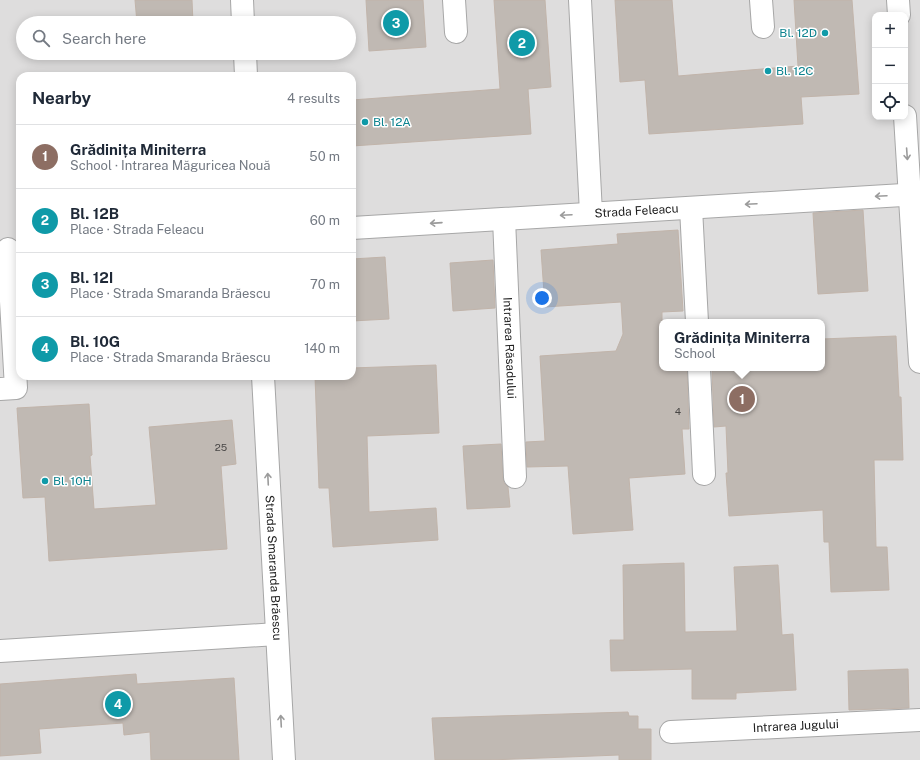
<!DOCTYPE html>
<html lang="en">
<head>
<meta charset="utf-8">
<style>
  body { margin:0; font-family:"Public Sans",sans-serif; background:#f2f2f3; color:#1f2937 }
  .controls { position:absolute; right:12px; top:12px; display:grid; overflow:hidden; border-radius:8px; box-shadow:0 2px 10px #0003 }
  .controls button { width:36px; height:36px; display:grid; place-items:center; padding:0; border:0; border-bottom:1px solid #e0e1e3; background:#fff; color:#1f2937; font:20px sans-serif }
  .you { position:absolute; left:542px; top:298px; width:14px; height:14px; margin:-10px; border:3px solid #fff; border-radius:50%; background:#1a73e8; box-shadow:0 0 0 6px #1a73e833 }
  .badge { display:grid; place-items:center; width:26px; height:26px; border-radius:50%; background:#d93025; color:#fff; font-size:13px; font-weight:700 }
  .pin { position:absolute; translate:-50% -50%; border:2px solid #fff; box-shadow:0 1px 4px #0006 }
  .popup { position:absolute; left:659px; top:319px; width:166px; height:52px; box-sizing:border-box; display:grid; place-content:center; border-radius:8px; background:#fff; filter:drop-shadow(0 1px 3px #0005); font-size:13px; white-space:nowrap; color:#747a83 }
  .popup b { font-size:15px; color:#1f2937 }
  .popup::after { content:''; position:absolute; left:50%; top:100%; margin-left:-8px; border:8px solid transparent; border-top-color:#fff }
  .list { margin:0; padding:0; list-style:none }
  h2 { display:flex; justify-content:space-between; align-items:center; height:52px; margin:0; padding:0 16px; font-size:17px }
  h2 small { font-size:13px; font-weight:400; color:#747a83 }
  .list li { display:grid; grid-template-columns:26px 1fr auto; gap:12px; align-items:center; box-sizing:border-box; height:64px; padding:0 16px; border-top:1px solid #e0e1e3 }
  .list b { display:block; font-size:15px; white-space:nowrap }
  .list p { margin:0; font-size:13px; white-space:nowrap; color:#747a83 }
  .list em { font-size:13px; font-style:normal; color:#747a83 }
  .icon { flex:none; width:22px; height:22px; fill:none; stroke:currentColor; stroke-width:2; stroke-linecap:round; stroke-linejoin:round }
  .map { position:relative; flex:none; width:920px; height:760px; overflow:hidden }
  .search { position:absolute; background:#fff; box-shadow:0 2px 10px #0003; left:16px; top:16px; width:340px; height:44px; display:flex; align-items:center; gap:10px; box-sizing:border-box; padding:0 14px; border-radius:22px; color:#747a83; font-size:15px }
  .panel { position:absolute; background:#fff; box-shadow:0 2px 10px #0003; left:16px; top:72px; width:340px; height:308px; border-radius:12px }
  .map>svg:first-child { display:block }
  .residential { fill:#dedddd; fill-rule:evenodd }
  .building { fill:#c0b9b3; stroke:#c1b4aa }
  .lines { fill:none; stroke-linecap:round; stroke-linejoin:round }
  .minor-casing { stroke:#a7a7a7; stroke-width:24 }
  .minor { stroke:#fff; stroke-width:22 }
  .oneway { stroke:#9b9b9b }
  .culture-dot { fill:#0f9aa8; stroke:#fff; stroke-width:1.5 }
  .labels { text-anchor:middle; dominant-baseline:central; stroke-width:3; stroke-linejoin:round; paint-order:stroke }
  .number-label { font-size:10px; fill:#484645 }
  .culture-label { font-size:12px; fill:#0d838f; stroke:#fff; text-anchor:start }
  .street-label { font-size:12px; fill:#202020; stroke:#fff }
</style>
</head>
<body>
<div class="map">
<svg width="920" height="760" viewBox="0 0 920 760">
  <rect width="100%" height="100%" fill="#f0ede7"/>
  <path class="residential" d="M0,0H920V760H0ZM875,15H905V117H875ZM23,23H349V53H23ZM20,76H352V376H20ZM662,322H822V368H662Z"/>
  <g class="building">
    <polygon points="135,0 192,0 193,23 137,23"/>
    <polygon points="366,0 423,0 426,47 369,51"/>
    <polygon points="494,0 545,0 551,87 528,89 531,134 352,146 352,100 500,89"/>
    <polygon points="615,0 672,0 678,76 798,66 794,0 852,0 859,94 801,97 803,124 649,134 645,80 620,82"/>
    <polygon points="863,210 868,291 818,294 813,213"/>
    <polygon points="678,230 683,311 662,312 662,368 687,368 689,429 682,429 685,474 629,478 633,530 573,534 568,466 527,467 526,442 545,441 540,356 616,351 623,334 621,302 545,307 541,250 618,244 617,234"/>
    <polygon points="385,257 389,319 352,321 352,259"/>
    <polygon points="493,260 495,308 453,311 450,263"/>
    <polygon points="896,336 899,397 901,397 903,460 874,460 876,547 887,547 889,590 831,592 829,542 824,542 823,510 729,516 726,473 728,473 726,426 714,427 712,368 822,368 822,339"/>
    <polygon points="436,365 439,433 367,436 369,512 436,508 438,540 333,547 329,488 319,488 315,376 352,376 352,368"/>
    <polygon points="89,404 92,455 90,456 94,509 156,505 149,427 232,420 236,464 221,466 227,549 49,561 45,497 23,498 17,408"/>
    <polygon points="501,444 503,478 504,483 508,487 510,507 467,509 463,446"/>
    <polygon points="684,563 685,632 737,631 734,567 778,565 782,635 793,634 796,690 736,693 736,699 692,699 692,669 611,671 610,640 624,640 623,565"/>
    <polygon points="908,669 909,708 849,710 848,671"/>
    <polygon points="136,674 137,684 234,678 239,760 151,760 150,732 124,735 123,723 39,729 41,753 0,756 0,684"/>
    <polygon points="628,712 629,716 638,716 638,729 651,729 651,760 619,760 619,755 490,760 435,760 432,718"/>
  </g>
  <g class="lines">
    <defs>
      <g id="minor">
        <polyline points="242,0 243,23"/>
        <polyline points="454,0 456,32"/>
        <polyline points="580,0 591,213"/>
        <polyline points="761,0 763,27"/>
        <polyline points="898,0 899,15"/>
        <polyline points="245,53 246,76"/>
        <polyline points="905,116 920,362"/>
        <polyline points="691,208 697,322"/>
        <path id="s1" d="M504,219L515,477"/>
        <path id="s2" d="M352,228L920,194"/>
        <polyline points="699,368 704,474"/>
        <path id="s3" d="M263,376L284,760"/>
        <polyline points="0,389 16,388 8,249"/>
        <polyline points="0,651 277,634"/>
        <path id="s4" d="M671,732L920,720"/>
      </g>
    </defs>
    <use href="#minor" class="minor-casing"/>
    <use href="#minor" class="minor"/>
  </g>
  <defs><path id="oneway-shaft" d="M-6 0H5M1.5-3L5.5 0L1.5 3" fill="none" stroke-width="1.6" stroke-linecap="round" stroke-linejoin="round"/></defs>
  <g class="oneway">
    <use href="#oneway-shaft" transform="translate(907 154) rotate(86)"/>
    <use href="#oneway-shaft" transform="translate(881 196) rotate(177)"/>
    <use href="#oneway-shaft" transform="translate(751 204) rotate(177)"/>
    <use href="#oneway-shaft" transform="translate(566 215) rotate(177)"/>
    <use href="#oneway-shaft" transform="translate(436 223) rotate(176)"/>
    <use href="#oneway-shaft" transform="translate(268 479) rotate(-93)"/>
    <use href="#oneway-shaft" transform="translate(281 721) rotate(-93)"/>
  </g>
  <g class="culture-dot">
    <circle cx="825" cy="33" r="4"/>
    <circle cx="768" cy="71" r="4"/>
    <circle cx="365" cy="122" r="4"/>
    <circle cx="45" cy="481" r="4"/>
  </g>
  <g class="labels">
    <g class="number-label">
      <text x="678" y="411">4</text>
      <text x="221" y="447">25</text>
    </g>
    <g class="culture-label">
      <text x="817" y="33" text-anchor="end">Bl. 12D</text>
      <text x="776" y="71">Bl. 12C</text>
      <text x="373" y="122">Bl. 12A</text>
      <text x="53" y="481">Bl. 10H</text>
    </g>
    <g class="street-label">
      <text stroke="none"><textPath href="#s2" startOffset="285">Strada Feleacu</textPath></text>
      <text stroke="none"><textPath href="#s1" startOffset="129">Intrarea Răsadului</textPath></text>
      <text stroke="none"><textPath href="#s3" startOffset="192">Strada Smaranda Brăescu</textPath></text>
      <text stroke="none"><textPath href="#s4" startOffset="125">Intrarea Jugului</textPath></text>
    </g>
  </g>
</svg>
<div class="controls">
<button>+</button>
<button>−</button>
<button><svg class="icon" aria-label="locate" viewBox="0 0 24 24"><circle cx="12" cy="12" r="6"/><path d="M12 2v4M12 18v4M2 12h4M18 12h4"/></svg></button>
</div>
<div class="you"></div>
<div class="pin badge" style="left:742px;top:399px;background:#8d6e63">1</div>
<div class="popup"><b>Grădinița Miniterra</b>School</div>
<div class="pin badge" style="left:522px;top:43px;background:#0f9aa8">2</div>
<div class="pin badge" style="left:396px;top:23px;background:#0f9aa8">3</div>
<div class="pin badge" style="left:118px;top:704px;background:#0f9aa8">4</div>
<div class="search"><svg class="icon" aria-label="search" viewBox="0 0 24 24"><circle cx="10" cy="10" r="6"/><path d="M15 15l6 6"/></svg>Search here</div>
<section class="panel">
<h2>Nearby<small>4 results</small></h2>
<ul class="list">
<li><span class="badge" style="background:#8d6e63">1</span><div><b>Grădinița Miniterra</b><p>School · Intrarea Măguricea Nouă</p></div><em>50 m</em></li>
<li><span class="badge" style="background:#0f9aa8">2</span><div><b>Bl. 12B</b><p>Place · Strada Feleacu</p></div><em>60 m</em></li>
<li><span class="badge" style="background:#0f9aa8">3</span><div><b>Bl. 12I</b><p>Place · Strada Smaranda Brăescu</p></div><em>70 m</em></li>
<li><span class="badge" style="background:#0f9aa8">4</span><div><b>Bl. 10G</b><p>Place · Strada Smaranda Brăescu</p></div><em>140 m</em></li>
</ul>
</section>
</div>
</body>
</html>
